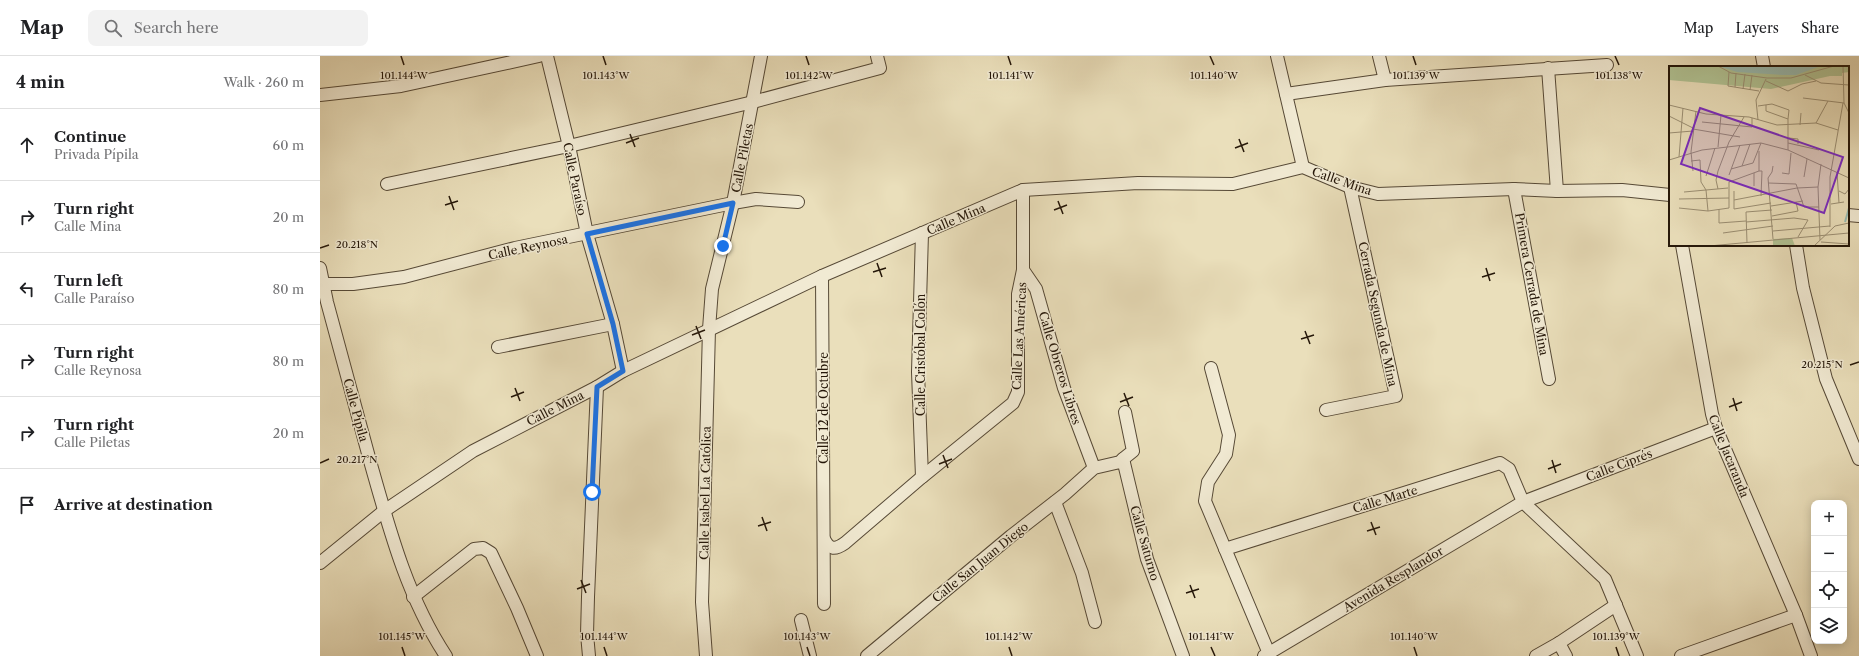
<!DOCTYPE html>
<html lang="en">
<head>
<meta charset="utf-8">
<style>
  body { margin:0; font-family:"Libre Caslon Text",serif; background:#f2f2f2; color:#202124 }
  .controls { position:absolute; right:12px; bottom:12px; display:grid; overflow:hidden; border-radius:8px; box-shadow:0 2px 10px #0003 }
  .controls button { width:36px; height:36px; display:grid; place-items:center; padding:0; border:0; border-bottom:1px solid #e0e0e0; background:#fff; color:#202124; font:20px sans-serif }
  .stop { position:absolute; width:12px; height:12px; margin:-9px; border:3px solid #1a73e8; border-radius:50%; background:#fff }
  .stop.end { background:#1a73e8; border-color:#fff; box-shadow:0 1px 4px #0008 }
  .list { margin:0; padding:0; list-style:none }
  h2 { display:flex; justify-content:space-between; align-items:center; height:52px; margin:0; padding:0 16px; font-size:17px }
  h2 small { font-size:13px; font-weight:400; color:#757577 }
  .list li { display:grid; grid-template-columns:26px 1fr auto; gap:12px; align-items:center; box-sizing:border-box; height:72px; padding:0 16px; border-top:1px solid #e0e0e0 }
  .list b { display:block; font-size:15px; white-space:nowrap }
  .list p { margin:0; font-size:13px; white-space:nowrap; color:#757577 }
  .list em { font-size:13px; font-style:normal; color:#757577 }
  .icon { flex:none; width:22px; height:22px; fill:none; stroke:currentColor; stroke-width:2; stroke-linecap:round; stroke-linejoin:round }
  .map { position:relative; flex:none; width:1539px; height:600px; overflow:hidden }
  header { display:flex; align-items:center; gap:24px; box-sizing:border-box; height:56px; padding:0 20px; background:#fff; border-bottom:1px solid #e0e0e0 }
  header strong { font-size:19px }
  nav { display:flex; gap:22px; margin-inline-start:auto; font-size:14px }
  .search { width:280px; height:36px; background:#f2f2f2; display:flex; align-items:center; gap:10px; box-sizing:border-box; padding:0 14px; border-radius:8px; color:#757577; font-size:15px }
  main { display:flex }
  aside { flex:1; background:#fff }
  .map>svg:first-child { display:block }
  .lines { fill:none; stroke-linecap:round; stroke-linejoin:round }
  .minor-casing { stroke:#564936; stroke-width:14 }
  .minor { stroke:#f1ead3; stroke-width:12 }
  .route { stroke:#1a73e8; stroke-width:5 }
  .ticks { fill:none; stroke:#251709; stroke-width:1.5 }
  .labels { text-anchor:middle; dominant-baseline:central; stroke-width:3; stroke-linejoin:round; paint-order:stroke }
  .street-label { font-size:12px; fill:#251709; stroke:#f1ead3 }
  .inset-river { fill:none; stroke:#98bcb3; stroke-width:2 }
  .inset-road { fill:none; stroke:#9b8f74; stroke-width:1 }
  .view { fill:#7b2cbf; fill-opacity:0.15; stroke:#7b2cbf; stroke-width:2 }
  .inset-edge { fill:none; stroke:#251709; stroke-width:2 }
  .ticks-label { font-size:10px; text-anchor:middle; fill:#251709; stroke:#f1ead3; stroke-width:3; stroke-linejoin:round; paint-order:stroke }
</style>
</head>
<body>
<header>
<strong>Map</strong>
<div class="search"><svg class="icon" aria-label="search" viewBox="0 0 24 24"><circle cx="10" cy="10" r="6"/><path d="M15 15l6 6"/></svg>Search here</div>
<nav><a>Map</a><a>Layers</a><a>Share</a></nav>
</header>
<main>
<aside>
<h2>4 min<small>Walk · 260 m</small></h2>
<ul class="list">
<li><svg class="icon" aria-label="ahead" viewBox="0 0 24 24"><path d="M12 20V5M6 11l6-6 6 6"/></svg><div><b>Continue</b><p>Privada Pípila</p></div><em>60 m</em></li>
<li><svg class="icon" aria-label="right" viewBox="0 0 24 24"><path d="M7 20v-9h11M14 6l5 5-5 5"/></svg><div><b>Turn right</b><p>Calle Mina</p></div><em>20 m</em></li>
<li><svg class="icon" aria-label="left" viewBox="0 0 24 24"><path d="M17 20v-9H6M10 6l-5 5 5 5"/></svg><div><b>Turn left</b><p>Calle Paraíso</p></div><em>80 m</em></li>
<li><svg class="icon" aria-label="right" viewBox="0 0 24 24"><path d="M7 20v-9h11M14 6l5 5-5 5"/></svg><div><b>Turn right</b><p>Calle Reynosa</p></div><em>80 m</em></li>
<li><svg class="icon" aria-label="right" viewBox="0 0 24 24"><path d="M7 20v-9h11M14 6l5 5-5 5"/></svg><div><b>Turn right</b><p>Calle Piletas</p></div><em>20 m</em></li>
<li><svg class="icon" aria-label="arrive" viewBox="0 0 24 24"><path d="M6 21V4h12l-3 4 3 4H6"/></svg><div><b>Arrive at destination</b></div></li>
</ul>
</aside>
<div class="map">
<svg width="1539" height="600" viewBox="0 0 1539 600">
  <rect width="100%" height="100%" fill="#eadfbb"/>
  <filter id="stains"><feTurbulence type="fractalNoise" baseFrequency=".005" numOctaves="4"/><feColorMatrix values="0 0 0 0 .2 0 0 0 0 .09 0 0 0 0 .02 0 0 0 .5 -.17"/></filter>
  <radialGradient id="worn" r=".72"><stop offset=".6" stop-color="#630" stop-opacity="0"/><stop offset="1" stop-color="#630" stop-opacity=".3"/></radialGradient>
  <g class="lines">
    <defs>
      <g id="minor">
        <polyline points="227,0 249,90 267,178 293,268 303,315"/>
        <polyline points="957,0 983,111"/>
        <polyline points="1059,0 1065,24"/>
        <polyline points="1442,0 1444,11"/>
        <polyline points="1228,12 1237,135"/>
        <polyline points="966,38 1065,24 1287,9"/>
        <polyline points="0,39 81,30 219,0"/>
        <polyline points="67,128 249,90 433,46 560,12 557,0"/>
        <polyline points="1194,133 1229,323"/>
        <polyline points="1528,159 1539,160"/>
        <polyline points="1362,189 1392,358 1396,372 1476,559 1491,600"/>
        <polyline points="1476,189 1483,232 1506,323 1539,403"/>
        <path d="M0,212L7,246C21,299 36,352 50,405C69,472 87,541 126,600"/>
        <polyline points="703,214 716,233 744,332 774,412"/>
        <polyline points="502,220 504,548"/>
        <polyline points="3,228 33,228 84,221 195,192 413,147 436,143 478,146"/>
        <polyline points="178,291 293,268"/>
        <polyline points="891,312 909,379 906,398 888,426 885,445 950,600"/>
        <polyline points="1006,354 1076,340 1030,131"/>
        <polyline points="803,403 813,395 805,356"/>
        <polyline points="602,421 598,316 602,177"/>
        <polyline points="735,446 762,517 775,566"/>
        <path d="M504,483C510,494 515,494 525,487L602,421L693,347L698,336V238L703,214V134"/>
        <polyline points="905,493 1180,407 1189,413 1203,446 1285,523 1317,600"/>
        <polyline points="0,507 64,455 153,395 277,331 303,315 502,220 703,134 818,127 913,128 983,111 1030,131 1058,138 1194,133 1237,135 1302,134 1350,139"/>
        <polyline points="93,541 154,493 163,492 171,497 197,552 217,600"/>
        <polyline points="481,564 490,600"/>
        <polyline points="1239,587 1246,600"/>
        <polyline points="269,600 267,578 268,541 277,331"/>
        <polyline points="386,600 382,546 389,273 392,233 413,147 441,0"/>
        <polyline points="547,600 691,480 745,438 774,412 800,406 803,403 827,503 863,600"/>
        <polyline points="944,600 1203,446 1396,372"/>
        <polyline points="1216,600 1239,587 1296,549"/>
        <polyline points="1361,600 1476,559"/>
      </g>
    </defs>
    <use href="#minor" class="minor-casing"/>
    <use href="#minor" class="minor"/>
  </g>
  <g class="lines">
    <polyline class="route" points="272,436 277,331 303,315 293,268 267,178 413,147 403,190"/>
  </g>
  <path class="ticks" d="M81,0L84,9M283,0L286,9M486,0L489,9M688,0L691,9M890,0L894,9M1093,0L1096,9M1295,0L1299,9M310,78L315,91M919,83L924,96M306,87L319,82M915,92L928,87M129,140L134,154M738,145L743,158M125,149L138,145M734,154L747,149M0,192L9,189M557,207L562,221M1166,212L1170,225M553,216L566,212M1162,221L1175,217M376,270L381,283M985,275L990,288M372,279L385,274M981,283L994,279M1530,309L1539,306M195,332L200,345M804,337L809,350M191,341L204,336M1413,342L1417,355M800,346L813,341M1409,351L1422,346M623,399L628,412M1232,404L1236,417M0,407L9,403M619,408L632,403M1228,413L1241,408M442,461L447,475M1051,466L1056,479M438,470L451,466M1047,475L1060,471M261,524L266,537M870,529L875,542M257,533L270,528M866,537L879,533M82,591L85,600M284,591L287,600M487,591L490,600M689,591L692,600M891,591L895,600M1094,591L1097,600M1296,591L1299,600"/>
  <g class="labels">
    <g class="street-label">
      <text transform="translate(422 102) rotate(-79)">Calle Piletas</text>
      <text transform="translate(255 123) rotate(78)">Calle Paraíso</text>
      <text transform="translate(1022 125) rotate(19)">Calle Mina</text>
      <text transform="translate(636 163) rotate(-23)">Calle Mina</text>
      <text transform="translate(208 191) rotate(-12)">Calle Reynosa</text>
      <text transform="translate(1212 228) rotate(80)">Primera Cerrada de Mina</text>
      <text transform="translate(1058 258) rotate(78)">Cerrada Segunda de Mina</text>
      <text transform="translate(699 280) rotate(-87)">Calle Las Américas</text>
      <text transform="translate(600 299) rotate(-90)">Calle Cristóbal Colón</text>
      <text transform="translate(740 312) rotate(73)">Calle Obreros Libres</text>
      <text transform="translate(235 352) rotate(-27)">Calle Mina</text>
      <text transform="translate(503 352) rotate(-90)">Calle 12 de Octubre</text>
      <text transform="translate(36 354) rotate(75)">Calle Pípila</text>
      <text transform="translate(1409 400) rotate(68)">Calle Jacaranda</text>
      <text transform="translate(1299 409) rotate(-21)">Calle Ciprés</text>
      <text transform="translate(385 437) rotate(-89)">Calle Isabel La Católica</text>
      <text transform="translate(1065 443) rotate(-17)">Calle Marte</text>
      <text transform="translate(825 487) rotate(74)">Calle Saturno</text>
      <text transform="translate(660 506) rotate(-39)">Calle San Juan Diego</text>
      <text transform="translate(1073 523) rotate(-31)">Avenida Resplandor</text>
    </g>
  </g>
  <g transform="translate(1349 10)">
    <rect width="180" height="180" fill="#eadfbb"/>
    <path d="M180,0V6L173,7V10H161L102,23L0,14V1ZM123,172L126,180H104V173Z" fill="#b1c394"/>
    <path d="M152,0L127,9H113L68,6L52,1Z" fill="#98bcb3"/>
    <path class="inset-river" d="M176,156L180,142"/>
    <path class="inset-road" d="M49,0L62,7L98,12H122L165,0M174,0L175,37L180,47M60,6L59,20L90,25M136,9L152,17L180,19M97,15L119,25L133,18L147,15M66,21L67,7M74,23L76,8M81,24L83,9M134,32L175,37M0,39L37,48L80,51L108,59L147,57L169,64M97,39V45L119,53M89,40L103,38L120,44L119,53M0,50L24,62M119,53V84M89,54L87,34L97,13M33,56L83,61V52M147,57L159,35M131,59L132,47M24,63L71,71M0,67L24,65M120,72L129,73V78M119,77L150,84M49,81L52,49M90,85V105M10,91L14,42M0,94L33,84L92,77L119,84L180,112M22,95L31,94L32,116L37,124L39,145M73,100L81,78M104,100L103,106L99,112L104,173M62,103L84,97L92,77M24,105L22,86L27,45M90,105H93L92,130M168,106L170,137M113,107L120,108L122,87M60,109L71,79M37,110L46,82M135,111L138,93M60,116L90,105M99,117L127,118L135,141H150M85,120V107M49,123L47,114L49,105L60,76L75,51M65,125V143L102,137M170,125L176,128L180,123M15,126L59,122M10,133L60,132M65,134L128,122L149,121M162,138L175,136M102,140L134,135M10,142L39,145L60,142V116M50,143V157L77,155M77,146L78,177M77,146L103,144M103,150L129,145L127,136M77,156L125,152L139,154L129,171M161,161V111L174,37M104,165L161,160M54,167L104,160M151,174L149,121L152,98M152,176L180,178M40,180L180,167M145,180L166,160L180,157"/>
    <path class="view" d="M31,42L174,91L155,147L12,98Z"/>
    <rect width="180" height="180" class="inset-edge"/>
  </g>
  <g class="ticks-label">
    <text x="286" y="23">101.143°W</text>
    <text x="1096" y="23">101.139°W</text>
    <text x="1299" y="23">101.138°W</text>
    <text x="84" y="23">101.144°W</text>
    <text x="489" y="23">101.142°W</text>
    <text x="691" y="23">101.141°W</text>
    <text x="894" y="23">101.140°W</text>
    <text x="37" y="192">20.218°N</text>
    <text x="1502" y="312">20.215°N</text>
    <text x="37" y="407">20.217°N</text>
    <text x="82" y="584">101.145°W</text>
    <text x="284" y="584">101.144°W</text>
    <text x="487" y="584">101.143°W</text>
    <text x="689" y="584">101.142°W</text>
    <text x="891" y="584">101.141°W</text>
    <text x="1094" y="584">101.140°W</text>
    <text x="1296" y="584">101.139°W</text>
  </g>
  <rect width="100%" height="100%" filter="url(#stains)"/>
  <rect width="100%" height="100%" fill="url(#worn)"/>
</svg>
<div class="controls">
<button>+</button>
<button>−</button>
<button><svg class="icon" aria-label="locate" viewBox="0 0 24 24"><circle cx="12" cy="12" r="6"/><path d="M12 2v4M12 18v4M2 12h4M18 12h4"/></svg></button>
<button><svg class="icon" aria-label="layers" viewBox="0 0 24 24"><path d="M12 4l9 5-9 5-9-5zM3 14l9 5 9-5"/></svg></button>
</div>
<div class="stop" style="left:272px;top:436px"></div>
<div class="stop end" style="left:403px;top:190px"></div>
</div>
</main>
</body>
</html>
